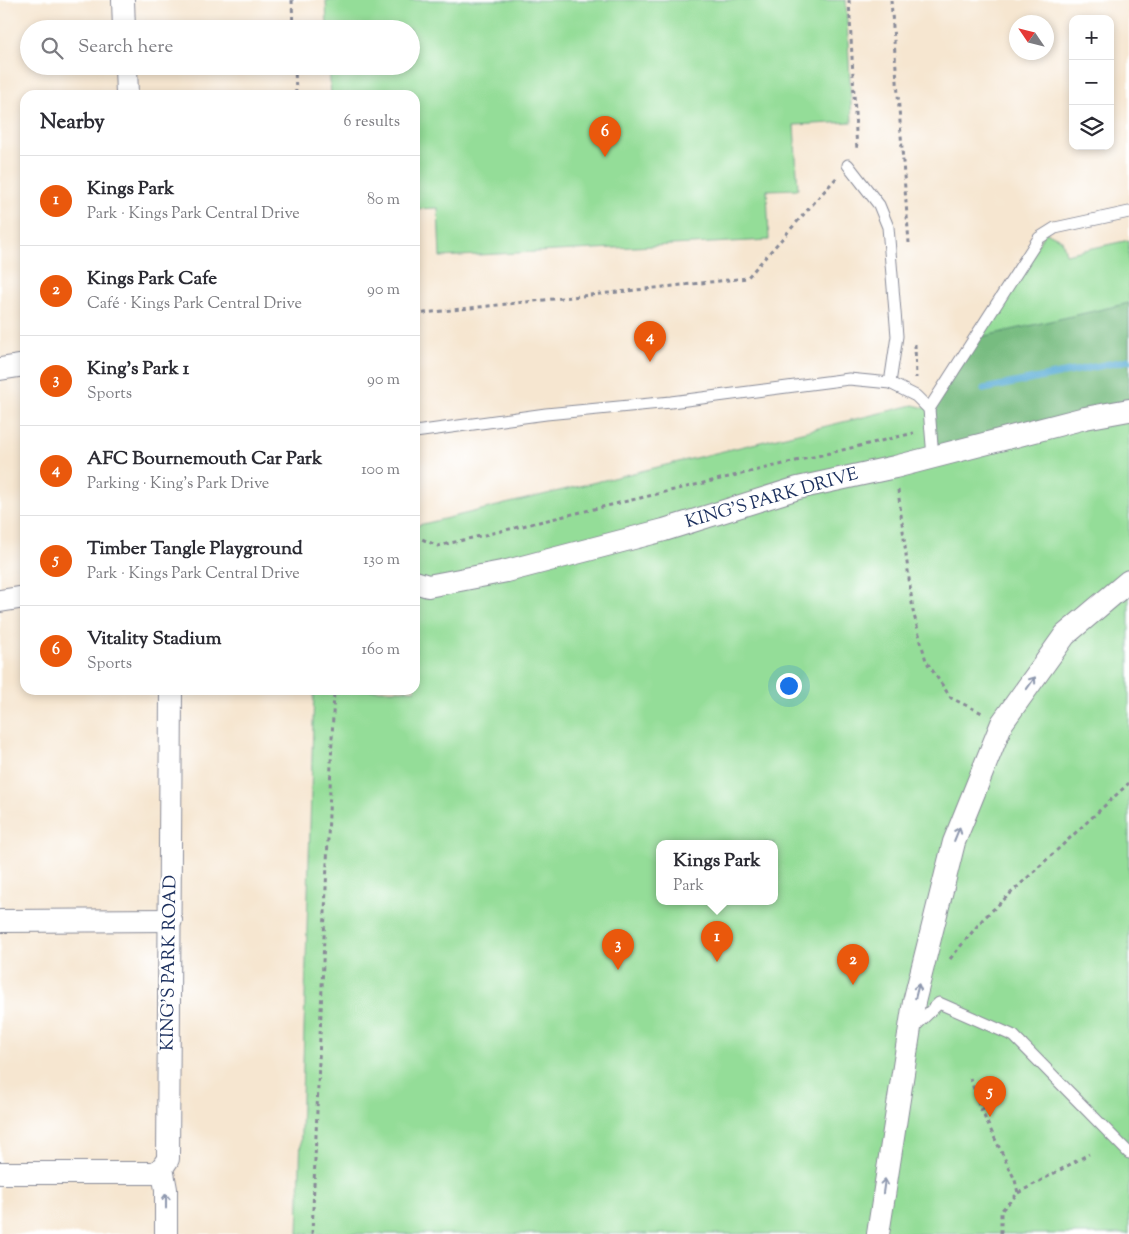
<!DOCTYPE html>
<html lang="en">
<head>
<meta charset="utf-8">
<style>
  body { margin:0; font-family:"Sorts Mill Goudy",serif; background:#f7f7f7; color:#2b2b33 }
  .controls { position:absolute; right:15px; top:15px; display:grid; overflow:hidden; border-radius:10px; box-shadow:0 2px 8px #0003 }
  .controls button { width:45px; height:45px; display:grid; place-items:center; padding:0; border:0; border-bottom:1px solid #e1e1e2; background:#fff; color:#2b2b33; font:25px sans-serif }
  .compass { position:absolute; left:1009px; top:15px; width:45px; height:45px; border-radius:50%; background:#fff; box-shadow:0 2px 8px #0003; rotate:305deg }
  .you { position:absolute; left:788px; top:685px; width:18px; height:18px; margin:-12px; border:4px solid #fff; border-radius:50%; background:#1a73e8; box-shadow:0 0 0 8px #1a73e833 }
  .badge { display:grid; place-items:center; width:32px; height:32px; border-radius:50%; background:#ea580c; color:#fff; font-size:16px; font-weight:700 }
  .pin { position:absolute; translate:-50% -41px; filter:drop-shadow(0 1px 2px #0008) }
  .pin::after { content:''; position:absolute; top:26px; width:18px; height:15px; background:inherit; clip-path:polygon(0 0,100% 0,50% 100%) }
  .popup { position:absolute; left:656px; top:840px; width:122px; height:65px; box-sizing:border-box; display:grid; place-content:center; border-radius:10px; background:#fff; filter:drop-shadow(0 1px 4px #0005); font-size:16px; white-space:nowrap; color:#7c7c81 }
  .popup b { font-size:19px; color:#2b2b33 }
  .popup::after { content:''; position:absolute; left:50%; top:100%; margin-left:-10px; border:10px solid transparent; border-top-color:#fff }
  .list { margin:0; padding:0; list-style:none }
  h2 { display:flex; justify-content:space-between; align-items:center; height:65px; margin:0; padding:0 20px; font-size:21px }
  h2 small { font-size:16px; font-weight:400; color:#7c7c81 }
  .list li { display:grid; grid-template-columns:32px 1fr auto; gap:15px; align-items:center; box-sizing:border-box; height:90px; padding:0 20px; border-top:1px solid #e1e1e2 }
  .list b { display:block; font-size:19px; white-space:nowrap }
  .list p { margin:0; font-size:16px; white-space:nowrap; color:#7c7c81 }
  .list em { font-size:16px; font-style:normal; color:#7c7c81 }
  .icon { flex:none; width:28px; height:28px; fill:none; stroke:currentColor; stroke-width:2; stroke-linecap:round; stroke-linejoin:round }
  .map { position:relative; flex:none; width:1129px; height:1234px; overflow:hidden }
  .search { position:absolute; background:#fff; box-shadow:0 2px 8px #0003; left:20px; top:20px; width:400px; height:55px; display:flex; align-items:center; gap:12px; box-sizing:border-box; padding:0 18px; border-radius:28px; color:#7c7c81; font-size:19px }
  .panel { position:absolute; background:#fff; box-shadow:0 2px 8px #0003; left:20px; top:90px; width:400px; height:605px; border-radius:15px }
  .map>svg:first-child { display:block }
  .green { fill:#94dd98; stroke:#58867b; fill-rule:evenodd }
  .forest { fill:#77bc80; stroke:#49766f }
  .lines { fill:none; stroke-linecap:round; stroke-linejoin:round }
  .stream { stroke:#5cadd6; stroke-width:7 }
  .lane-casing { stroke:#888a97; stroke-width:13 }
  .street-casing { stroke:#888a97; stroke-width:24 }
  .path { stroke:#888a97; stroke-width:3; stroke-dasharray:4 4; stroke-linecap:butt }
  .lane { stroke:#fff; stroke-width:11 }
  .street { stroke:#fff; stroke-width:22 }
  .oneway { stroke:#8d97ae }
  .labels { text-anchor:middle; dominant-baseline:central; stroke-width:4.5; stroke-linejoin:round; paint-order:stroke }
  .street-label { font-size:18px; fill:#1b2f5e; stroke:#fff }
</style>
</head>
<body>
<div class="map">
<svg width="1129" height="1234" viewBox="0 0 1129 1234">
  <rect width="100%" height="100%" fill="#fff"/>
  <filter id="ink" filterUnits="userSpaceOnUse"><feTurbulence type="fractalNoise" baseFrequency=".02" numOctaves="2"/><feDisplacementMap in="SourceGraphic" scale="10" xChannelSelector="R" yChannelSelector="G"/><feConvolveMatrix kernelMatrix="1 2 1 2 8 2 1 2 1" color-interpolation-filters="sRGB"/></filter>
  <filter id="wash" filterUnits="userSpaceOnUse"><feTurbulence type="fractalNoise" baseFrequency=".0096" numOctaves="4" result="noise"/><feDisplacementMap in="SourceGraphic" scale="20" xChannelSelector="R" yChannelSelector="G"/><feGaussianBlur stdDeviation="1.12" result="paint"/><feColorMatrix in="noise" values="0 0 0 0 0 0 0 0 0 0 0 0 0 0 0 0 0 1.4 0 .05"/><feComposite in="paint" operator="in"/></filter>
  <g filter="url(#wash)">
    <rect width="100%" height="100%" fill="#f6e6d0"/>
    <g class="green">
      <polygon points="326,0 846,0 852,122 794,125 798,189 767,190 769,240 440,257 438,208 415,209 415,95 331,95 329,66 411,66 411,29 327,29"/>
      <path d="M1046,232L1062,240L1066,254L1129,240V1234H298L314,690H415V526L913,405L929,409ZM660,843H774V901H660Z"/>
    </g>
    <polygon class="forest" points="1129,303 1129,410 933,457 929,409 976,338"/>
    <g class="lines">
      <polyline class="stream" points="984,389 1129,360"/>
    </g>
  </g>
  <g filter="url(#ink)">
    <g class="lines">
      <defs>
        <g id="lane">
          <polyline points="848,165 879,205 888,227 897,336 890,383"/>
          <polyline points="415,432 546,414 671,402 849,379 890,383 916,396 929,409"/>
          <polyline points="933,457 929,409 1039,238 1055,228 1129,212"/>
          <polyline points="912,1029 939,1003 1014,1036 1129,1153"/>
        </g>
        <g id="street">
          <polyline points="123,0 124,29"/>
          <polyline points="126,66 127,95"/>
          <polyline points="0,369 25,365"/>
          <polyline points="415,582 428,586 507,571 664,530 798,488 895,467 1085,418 1129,410"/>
          <polyline points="0,601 25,597"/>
          <polyline points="0,921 171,920"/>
          <polyline points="0,1173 155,1173 162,1168"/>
          <polyline points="166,1234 166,1189 162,1168 168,1159 171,690"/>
          <polyline points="878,1234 914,1002 954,842 1002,723 1065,635 1129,581"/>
        </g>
      </defs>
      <use href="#lane" class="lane-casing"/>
      <use href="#street" class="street-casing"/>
      <g class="path">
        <polyline points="292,0 293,29"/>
        <polyline points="849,0 857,151"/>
        <polyline points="891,0 909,243"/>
        <polyline points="295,66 296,95"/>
        <polyline points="415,314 747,278 837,177"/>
        <polyline points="915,344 916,378"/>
        <polyline points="898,490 913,611 926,661 951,698 982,713"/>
        <polyline points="415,536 438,546 914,433"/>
        <polyline points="950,959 983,919 1129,783"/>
        <polyline points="970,1078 981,1110 1015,1180 1018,1193 1001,1211 1001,1234"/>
        <polyline points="981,1110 1000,1100"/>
        <polyline points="1018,1193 1089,1154"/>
        <polyline points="312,1234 334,690"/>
      </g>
      <use href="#lane" class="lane"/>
      <use href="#street" class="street"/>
    </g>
    <defs><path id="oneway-shaft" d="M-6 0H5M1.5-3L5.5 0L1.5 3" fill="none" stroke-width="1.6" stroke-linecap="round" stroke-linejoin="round" transform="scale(1.25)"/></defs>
    <g class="oneway">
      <use href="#oneway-shaft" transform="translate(1031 683) rotate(-55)"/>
      <use href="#oneway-shaft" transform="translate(957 834) rotate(-68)"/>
      <use href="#oneway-shaft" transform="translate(917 991) rotate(-76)"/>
      <use href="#oneway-shaft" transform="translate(884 1186) rotate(-82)"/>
      <use href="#oneway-shaft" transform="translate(166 1201) rotate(-90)"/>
    </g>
  </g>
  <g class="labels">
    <g class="street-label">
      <text transform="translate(772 499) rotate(-16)">KING'S PARK DRIVE</text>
      <text transform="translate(170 963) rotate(-89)">KING'S PARK ROAD</text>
    </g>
  </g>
</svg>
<div class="controls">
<button>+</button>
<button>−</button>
<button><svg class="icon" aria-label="layers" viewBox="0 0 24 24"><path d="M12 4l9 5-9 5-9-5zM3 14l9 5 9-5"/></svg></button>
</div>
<svg class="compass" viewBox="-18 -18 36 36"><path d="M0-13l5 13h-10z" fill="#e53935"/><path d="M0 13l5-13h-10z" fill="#7c7c81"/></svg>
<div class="you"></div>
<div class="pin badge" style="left:717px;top:962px">1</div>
<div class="popup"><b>Kings Park</b>Park</div>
<div class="pin badge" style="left:853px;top:985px">2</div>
<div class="pin badge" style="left:618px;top:970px">3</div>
<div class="pin badge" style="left:650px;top:362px">4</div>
<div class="pin badge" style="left:990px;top:1117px">5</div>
<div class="pin badge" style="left:605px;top:157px">6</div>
<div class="search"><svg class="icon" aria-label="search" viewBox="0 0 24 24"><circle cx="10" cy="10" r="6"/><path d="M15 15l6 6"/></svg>Search here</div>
<section class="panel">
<h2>Nearby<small>6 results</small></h2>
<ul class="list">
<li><span class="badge">1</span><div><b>Kings Park</b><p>Park · Kings Park Central Drive</p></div><em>80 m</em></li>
<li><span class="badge">2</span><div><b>Kings Park Cafe</b><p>Café · Kings Park Central Drive</p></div><em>90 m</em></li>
<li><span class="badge">3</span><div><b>King's Park 1</b><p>Sports</p></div><em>90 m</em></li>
<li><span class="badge">4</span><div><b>AFC Bournemouth Car Park</b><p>Parking · King's Park Drive</p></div><em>100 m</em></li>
<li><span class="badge">5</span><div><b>Timber Tangle Playground</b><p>Park · Kings Park Central Drive</p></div><em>130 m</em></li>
<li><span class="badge">6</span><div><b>Vitality Stadium</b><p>Sports</p></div><em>160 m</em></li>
</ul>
</section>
</div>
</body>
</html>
